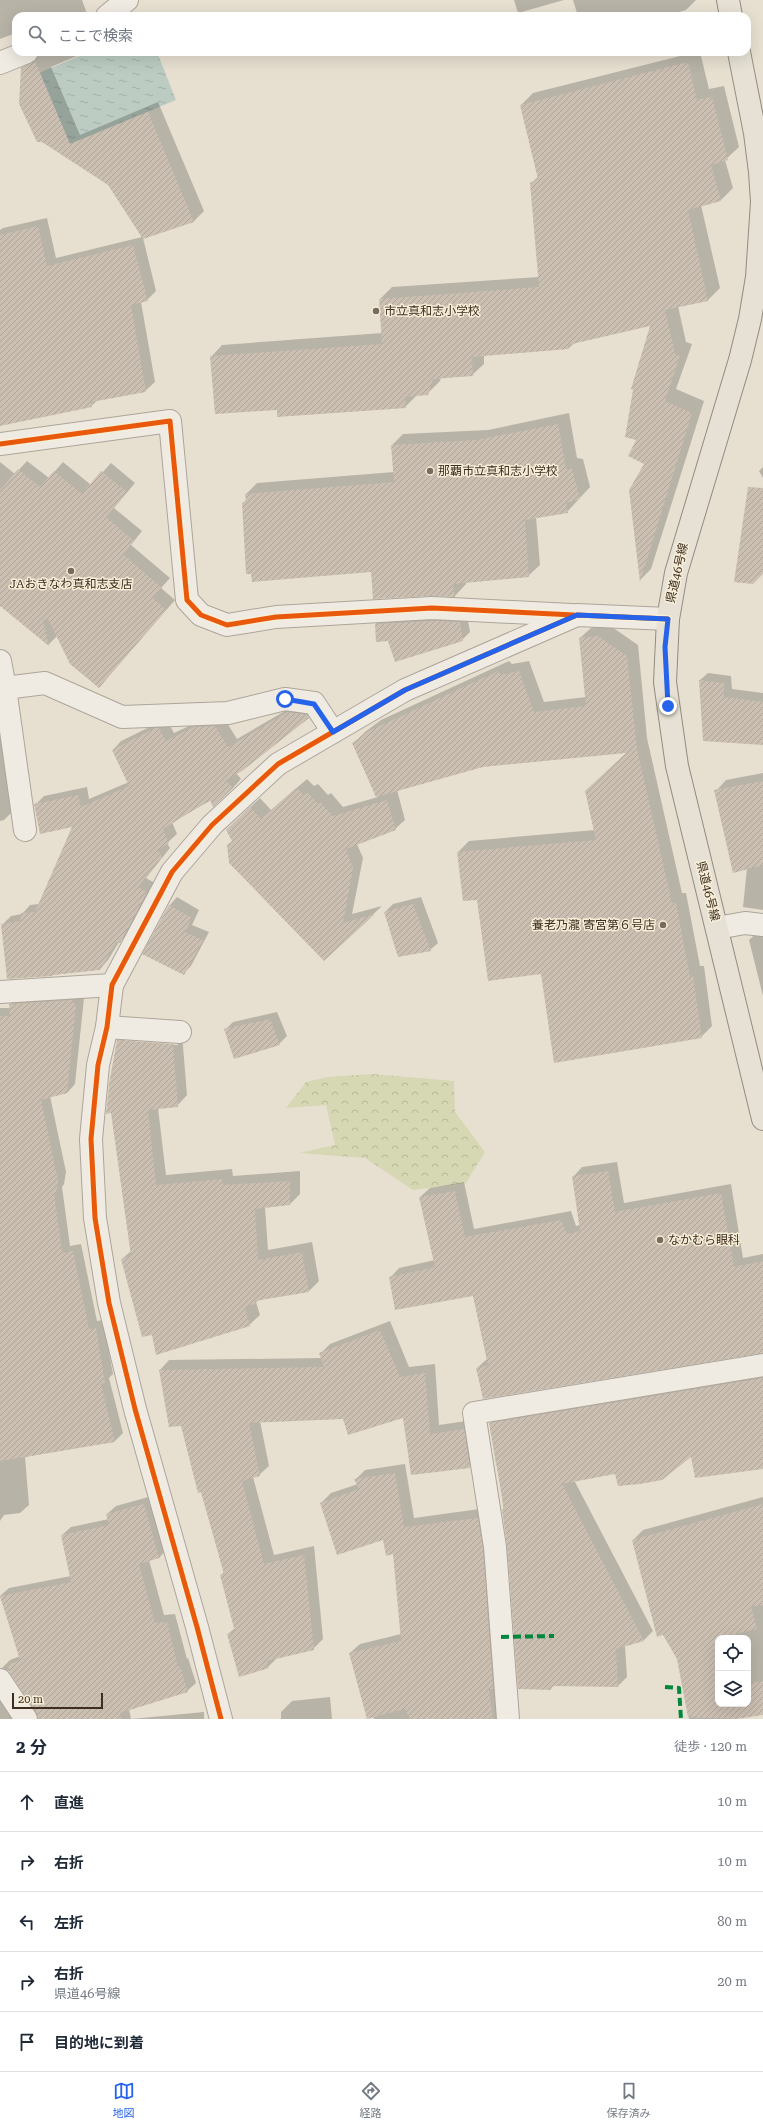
<!DOCTYPE html>
<html lang="ja">
<head>
<meta charset="utf-8">
<style>
  body { margin:0; font-family:"Roboto Serif","Noto Sans JP",serif; background:#f6f6f7; color:#1f2937 }
  .controls { position:absolute; right:12px; bottom:12px; display:grid; overflow:hidden; border-radius:8px; box-shadow:0 4px 16px #0002 }
  .controls button { width:36px; height:36px; display:grid; place-items:center; padding:0; border:0; border-bottom:1px solid #e0e1e3; background:#fff; color:#1f2937; font:20px sans-serif }
  .scale { position:absolute; left:12px; bottom:10px; width:91px; box-sizing:border-box; padding-left:4px; border:2px solid #3d2e20; border-top:0; font-size:11px; line-height:14px; white-space:nowrap; color:#3d2e20; -webkit-text-stroke:3px #f7eed8; paint-order:stroke }
  .stop { position:absolute; width:12px; height:12px; margin:-9px; border:3px solid #2563eb; border-radius:50%; background:#fff }
  .stop.end { background:#2563eb; border-color:#fff; box-shadow:0 1px 4px #0008 }
  .list { margin:0; padding:0; list-style:none }
  h2 { display:flex; justify-content:space-between; align-items:center; height:52px; margin:0; padding:0 16px; font-size:17px }
  h2 small { font-size:13px; font-weight:400; color:#747a83 }
  .list li { display:grid; grid-template-columns:26px 1fr auto; gap:12px; align-items:center; box-sizing:border-box; height:60px; padding:0 16px; border-top:1px solid #e0e1e3 }
  .list b { display:block; font-size:15px; white-space:nowrap }
  .list p { margin:0; font-size:13px; white-space:nowrap; color:#747a83 }
  .list em { font-size:13px; font-style:normal; color:#747a83 }
  .icon { flex:none; width:22px; height:22px; fill:none; stroke:currentColor; stroke-width:2; stroke-linecap:round; stroke-linejoin:round }
  .map { position:relative; flex:none; width:763px; height:1719px; overflow:hidden }
  .search { position:absolute; background:#fff; box-shadow:0 4px 16px #0002; left:12px; right:12px; top:12px; height:44px; display:flex; align-items:center; gap:10px; box-sizing:border-box; padding:0 14px; border-radius:12px; color:#747a83; font-size:15px }
  .sheet { height:352px; background:#fff }
  nav { display:flex; justify-content:space-around; align-items:center; box-sizing:border-box; height:56px; border-top:1px solid #e0e1e3; background:#fff; font-size:11px; color:#747a83 }
  nav a { display:grid; justify-items:center; gap:2px }
  nav .on { color:#2563eb }
  .map>svg:first-child { display:block }
  .forest { fill:url(#forest-crowns) }
  .water { fill:url(#water-ripples) }
  .shadow { fill:#0003; fill-rule:evenodd }
  .building { fill:url(#building-hatch) }
  .lines { fill:none; stroke-linecap:round; stroke-linejoin:round }
  .minor-casing { stroke:#ada599; stroke-width:24 }
  .major-casing { stroke:#928b80; stroke-width:24 }
  .minor { stroke:#efebe3; stroke-width:22 }
  .major { stroke:#e6e1d4; stroke-width:22 }
  .quiet { stroke:#00873e; stroke-width:4; stroke-dasharray:8 4; stroke-linecap:butt }
  .cycleway-casing { stroke:#f7eed8; stroke-width:8 }
  .cycleway { stroke:#e8590c; stroke-width:5 }
  .route { stroke:#2563eb; stroke-width:5 }
  .poi-dot { fill:#786c5e; stroke:#f7eed8; stroke-width:1.5 }
  .labels { text-anchor:middle; dominant-baseline:central; stroke-width:3; stroke-linejoin:round; paint-order:stroke }
  .poi-label { font-size:12px; fill:#3d2e20; stroke:#f7eed8; text-anchor:start }
  .street-label { font-size:12px; fill:#3d2e20; stroke:#f7eed8 }
</style>
</head>
<body>
<div class="map">
<svg width="763" height="1719" viewBox="0 0 763 1719">
  <defs>
    <pattern id="forest-crowns" width="20" height="18" patternUnits="userSpaceOnUse"><rect width="20" height="18" fill="#d6d7b3"/><path d="M2 6a3 3 0 1 1 6 0M12 15a3 3 0 1 1 6 0" fill="none" stroke="#b9b99a"/></pattern>
    <pattern id="water-ripples" width="26" height="14" patternUnits="userSpaceOnUse"><rect width="26" height="14" fill="#bcccc2"/><path d="M2 4q2-2 4 0t4 0M15 11q2-2 4 0t4 0" fill="none" stroke="#a2b0a6"/></pattern>
    <pattern id="building-hatch" width="6" height="6" patternUnits="userSpaceOnUse"><rect width="6" height="6" fill="#cbbfb2"/><path d="M-1 1l2-2M0 6l6-6M5 7l2-2" fill="none" stroke="#afa499"/></pattern>
  </defs>
  <rect width="100%" height="100%" fill="#e7e0d1"/>
  <polygon class="forest" points="372,1074 454,1081 455,1112 485,1152 466,1183 413,1190 365,1158 299,1153 335,1145 326,1105 286,1108 306,1082 328,1077"/>
  <polygon class="water" points="89,52 157,52 176,100 70,144 39,73"/>
  <g class="shadow">
    <polygon points="0,0 82,0 88,16 16,16 16,33 0,39"/>
    <polygon points="514,0 564,0 518,13"/>
    <polygon points="573,0 696,0 686,10 665,16 578,16"/>
    <polygon points="40,52 86,52 51,67 80,135 158,102 204,211 194,221 143,238 156,291 147,300 141,302 155,382 145,391 98,400 91,406 0,425 0,230 3,228 47,218 56,258 142,237 109,185 43,141 22,68 33,58 40,54"/>
    <polygon points="696,52 700,52 709,89 724,86 739,147 725,160 733,188 721,200 701,205 720,288 708,300 678,306 686,342 692,344 676,389 704,401 651,569 640,580 646,463 637,440 652,325 575,342 569,348 484,355 484,364 472,375 441,377 440,381 427,394 417,395 405,407 277,409 211,357 222,345 382,333 380,299 392,287 539,277 531,183 538,177 521,105 533,93"/>
    <polygon points="569,413 577,458 583,459 590,487 567,512 536,517 540,565 528,576 466,582 466,584 455,596 431,595 372,571 243,503 247,499 246,494 257,483 394,472 392,445 403,434 488,430"/>
    <polygon points="27,461 49,478 63,462 91,485 111,463 135,483 114,508 142,531 131,545 170,578 161,588 175,600 99,687 57,636 48,645 0,604 0,462 15,474"/>
    <polygon points="763,467 763,478 759,471"/>
    <polygon points="467,615 470,632 462,640 389,640 376,624 383,616"/>
    <polygon points="609,625 638,645 647,738 682,893 686,893 700,966 704,966 712,1026 701,1037 542,973 478,899 458,852 469,841 595,830 628,752 482,766 397,790 405,820 395,829 357,844 363,858 352,914 382,906 324,960 233,841 237,820 260,798 271,810 307,779 314,786 318,784 328,795 331,793 343,807 378,797 354,743 365,732 381,720 509,661 512,664 529,661 544,702 586,697 580,638 591,628"/>
    <polygon points="708,673 731,676 732,689 763,693 763,744 700,680"/>
    <polygon points="0,677 13,811 4,820 0,821"/>
    <polygon points="297,704 317,709 236,773 241,779 233,788 172,822 177,834 167,843 170,848 146,878 155,883 128,934 119,942 108,960 100,969 52,975 8,978 2,925 11,916 22,914 30,905 39,904 74,826 35,805 44,796 87,787 89,799 129,782 113,750 121,741 164,720 167,720 174,733 204,719 224,718 237,739"/>
    <polygon points="763,773 763,910 743,907 747,868 716,791 726,780"/>
    <polygon points="177,897 199,910 192,925 209,932 191,966 183,974 144,954 170,905"/>
    <polygon points="421,897 438,943 430,950 385,912 393,904"/>
    <polygon points="763,927 763,996 749,940"/>
    <polygon points="80,992 84,998 75,1084 67,1093 50,1096 66,1172 64,1184 62,1187 70,1246 81,1244 97,1321 103,1320 113,1374 109,1378 123,1433 115,1441 25,1457 29,1505 20,1513 4,1515 0,1521 0,1008 11,1008 10,1004 18,996"/>
    <polygon points="277,1012 287,1036 279,1044 225,1030 233,1022"/>
    <path d="M128,1031L182,1034L187,1095L177,1106L158,1108L166,1175L232,1169L233,1176L300,1171V1194L290,1204L265,1207L268,1250L312,1242L319,1281L309,1291L259,1300L256,1302L260,1315L249,1325L153,1333L122,1259L131,1251L118,1041ZM125,1040L178,1043V1045L125,1042Z"/>
    <polygon points="617,1162 624,1203 731,1184 743,1258 763,1254 763,1352 477,1368 487,1359 473,1295 390,1278 399,1268 435,1260 420,1197 430,1188 464,1182 474,1229 571,1211 576,1226 580,1225 573,1177 582,1167"/>
    <polygon points="390,1321 409,1367 435,1364 439,1425 473,1420 479,1457 469,1467 403,1417 260,1421 269,1466 259,1475 253,1477 274,1555 314,1546 323,1639 313,1649 277,1658 268,1667 228,1634 235,1628 221,1575 224,1572 182,1424 160,1370 169,1360 321,1358 320,1354 330,1344"/>
    <polygon points="763,1370 763,1468 692,1455 574,1480 653,1631 644,1640 625,1646 627,1677 618,1686 554,1685 551,1689 508,1546 498,1463 496,1463 490,1424 499,1414"/>
    <polygon points="405,1464 414,1518 487,1508 504,1719 374,1719 350,1653 360,1644 401,1634 394,1553 384,1538 321,1503 331,1493 358,1484 356,1479 365,1470"/>
    <polygon points="152,1496 167,1549 159,1558 149,1560 164,1615 175,1614 187,1659 188,1658 196,1683 187,1691 129,1709 131,1719 204,1712 204,1719 39,1719 11,1672 2,1668 10,1660 20,1656 0,1596 9,1588 71,1576 62,1535 71,1527 109,1519 107,1514 116,1506"/>
    <path d="M763,1497V1714L730,1719H678H689L678,1659L633,1540L643,1530ZM718,1638H748V1704H718Z"/>
    <polygon points="0,1682 26,1719 0,1719"/>
    <polygon points="330,1697 332,1719 281,1719 281,1712 292,1701"/>
  </g>
  <g class="building">
    <polygon points="35,61 70,144 148,112 194,222 143,239 108,185 42,142 37,142 19,104 21,68"/>
    <polygon points="688,62 697,100 712,97 728,160 711,165 721,201 688,210 708,301 665,310 675,354 680,356 665,401 692,413 640,582 629,490 644,464 628,456 636,440 625,437 633,390 631,389 650,326 568,345 569,349 472,357 473,376 433,379 428,395 405,397 406,408 277,417 277,410 215,414 210,356 382,344 379,299 539,287 530,183 538,179 520,105"/>
    <polygon points="38,226 47,266 133,245 148,301 131,305 146,392 91,402 92,407 0,426 0,235"/>
    <polygon points="558,424 566,469 572,469 580,499 566,503 568,513 525,520 529,577 453,584 455,597 431,596 373,599 371,572 252,582 251,574 246,574 242,503 246,500 245,494 394,482 391,445 476,440"/>
    <polygon points="18,469 40,487 54,471 82,494 101,471 127,492 106,517 134,541 123,554 162,588 153,598 166,610 99,688 70,664 48,619 43,620 49,646 0,606 0,490"/>
    <polygon points="748,487 763,488 763,574 753,584 734,582"/>
    <polygon points="432,621 460,622 463,641 395,662 388,641 376,642 375,624"/>
    <polygon points="598,636 627,656 637,749 672,903 676,903 690,977 693,976 702,1038 554,1063 541,974 488,981 477,900 463,901 457,852 596,840 585,791 626,753 483,767 376,797 352,743 369,731 498,671 501,675 519,671 534,712 586,706 579,638"/>
    <polygon points="699,680 724,683 724,697 763,702 763,745 703,741"/>
    <polygon points="288,712 307,715 309,718 242,771 226,780 233,788 213,807 210,800 163,829 169,843 158,850 162,857 138,887 147,892 120,943 116,942 100,970 52,975 53,976 7,979 1,924 20,921 21,913 35,912 72,827 40,834 34,804 78,795 81,807 129,786 112,750 155,728 159,728 166,741 194,727 215,726 228,747"/>
    <polygon points="763,781 763,865 733,873 714,790"/>
    <polygon points="296,788 304,795 308,793 318,804 320,802 333,816 387,800 396,830 346,849 353,868 343,923 375,914 324,961 229,863 227,845 232,841 226,830 250,807 261,819"/>
    <polygon points="413,904 431,951 398,957 384,912"/>
    <polygon points="169,905 192,918 185,932 203,940 184,975 142,954"/>
    <polygon points="72,1000 76,1006 67,1093 41,1100 58,1181 56,1193 54,1193 62,1253 73,1251 89,1329 96,1328 105,1383 101,1384 115,1442 0,1461 0,1016 10,1016 9,1004"/>
    <polygon points="270,1019 280,1045 234,1059 224,1029"/>
    <polygon points="117,1040 173,1044 178,1107 148,1110 156,1185 222,1179 223,1185 290,1181 290,1205 255,1209 258,1260 302,1252 309,1292 255,1301 255,1304 245,1307 250,1326 156,1355 152,1335 142,1337 121,1259 131,1256 111,1113 106,1114 109,1084"/>
    <polygon points="608,1171 615,1212 721,1193 734,1267 763,1261 763,1353 483,1399 476,1368 488,1365 473,1296 395,1310 389,1277 435,1267 419,1197 455,1191 465,1237 561,1220 567,1234 580,1231 572,1176"/>
    <polygon points="380,1330 400,1377 425,1373 430,1434 464,1429 470,1468 411,1475 403,1418 348,1435 343,1419 249,1423 260,1476 242,1481 264,1564 304,1555 314,1650 267,1661 269,1668 239,1677 227,1634 235,1632 220,1575 224,1574 201,1492 198,1493 181,1426 169,1427 159,1370 324,1367 319,1353"/>
    <polygon points="763,1378 763,1469 695,1478 691,1457 662,1480 640,1484 618,1486 615,1474 562,1484 644,1641 616,1649 618,1687 551,1686 551,1690 518,1689 507,1546 502,1509 504,1508 489,1423"/>
    <polygon points="395,1473 404,1527 478,1518 483,1548 493,1689 489,1689 493,1719 410,1719 405,1709 367,1719 349,1653 401,1641 393,1554 386,1556 383,1540 337,1555 320,1503 359,1489 354,1479"/>
    <polygon points="144,1504 159,1558 139,1564 155,1623 167,1622 178,1667 180,1666 188,1692 120,1713 121,1719 38,1719 36,1712 10,1673 8,1665 20,1660 0,1596 71,1582 61,1535 109,1525 106,1514"/>
    <polygon points="763,1504 763,1605 751,1606 757,1629 718,1638 718,1704 748,1704 748,1684 763,1681 763,1715 737,1719 688,1717 677,1659 663,1635 657,1637 632,1540"/>
  </g>
  <g class="lines">
    <defs>
      <g id="minor">
        <polyline points="107,16 127,0"/>
        <polyline points="0,63 27,52"/>
        <polyline points="0,444 170,421 187,600 201,615 227,625 276,617 432,608 571,615"/>
        <polyline points="0,661 5,688 45,683 122,717 228,713 285,699 314,703 333,732"/>
        <polyline points="5,688 25,830"/>
        <polyline points="717,928 745,923 763,925"/>
        <polyline points="0,992 112,985"/>
        <polyline points="107,1027 180,1032"/>
        <polyline points="0,1680 26,1719"/>
        <polyline points="221,1719 197,1627 135,1409 109,1303 95,1218 91,1139 98,1065 107,1027 112,985 172,872 212,825 278,764 405,690 577,615 668,619"/>
        <polyline points="508,1719 495,1547 474,1413 763,1365"/>
      </g>
      <g id="major">
        <polyline points="728,0 731,16"/>
        <polyline points="739,52 755,133 760,172 762,202 757,277 750,319 740,360 676,573 668,619 665,682 677,766 763,1119"/>
      </g>
    </defs>
    <use href="#minor" class="minor-casing"/>
    <use href="#major" class="major-casing"/>
    <use href="#minor" class="minor"/>
    <use href="#major" class="major"/>
    <g class="quiet">
      <polyline points="501,1637 554,1636"/>
      <polyline points="665,1687 679,1688 681,1719"/>
    </g>
    <defs>
      <g id="cycleway">
        <polyline points="0,444 170,421 187,600 201,615 227,625 276,617 432,608 574,615"/>
        <polyline points="221,1719 197,1627 135,1409 109,1303 95,1218 91,1139 98,1065 107,1027 112,985 172,872 212,825 278,764 405,690 577,615 668,619"/>
      </g>
    </defs>
    <use href="#cycleway" class="cycleway-casing"/>
    <use href="#cycleway" class="cycleway"/>
  </g>
  <g class="lines">
    <polyline class="route" points="285,699 314,704 333,732 405,690 577,615 668,619 665,647 668,706"/>
  </g>
  <g class="poi-dot">
    <circle cx="376" cy="311" r="4"/>
    <circle cx="430" cy="471" r="4"/>
    <circle cx="71" cy="571" r="4"/>
    <circle cx="663" cy="925" r="4"/>
    <circle cx="660" cy="1240" r="4"/>
  </g>
  <g class="labels">
    <g class="poi-label">
      <text x="384" y="311">市立真和志小学校</text>
      <text x="438" y="471">那覇市立真和志小学校</text>
      <text x="71" y="584" text-anchor="middle">JAおきなわ真和志支店</text>
      <text x="655" y="925" text-anchor="end">養老乃瀧 寄宮第６号店</text>
      <text x="668" y="1240">なかむら眼科</text>
    </g>
    <g class="street-label">
      <text transform="translate(677 573) rotate(-77)">県道46号線</text>
      <text transform="translate(708 891) rotate(76)">県道46号線</text>
    </g>
  </g>
</svg>
<div class="controls">
<button><svg class="icon" aria-label="locate" viewBox="0 0 24 24"><circle cx="12" cy="12" r="6"/><path d="M12 2v4M12 18v4M2 12h4M18 12h4"/></svg></button>
<button><svg class="icon" aria-label="layers" viewBox="0 0 24 24"><path d="M12 4l9 5-9 5-9-5zM3 14l9 5 9-5"/></svg></button>
</div>
<div class="scale">20 m</div>
<div class="stop" style="left:285px;top:699px"></div>
<div class="stop end" style="left:668px;top:706px"></div>
<div class="search"><svg class="icon" aria-label="search" viewBox="0 0 24 24"><circle cx="10" cy="10" r="6"/><path d="M15 15l6 6"/></svg>ここで検索</div>
</div>
<section class="sheet">
<h2>2 分<small>徒歩 · 120 m</small></h2>
<ul class="list">
<li><svg class="icon" aria-label="ahead" viewBox="0 0 24 24"><path d="M12 20V5M6 11l6-6 6 6"/></svg><div><b>直進</b></div><em>10 m</em></li>
<li><svg class="icon" aria-label="right" viewBox="0 0 24 24"><path d="M7 20v-9h11M14 6l5 5-5 5"/></svg><div><b>右折</b></div><em>10 m</em></li>
<li><svg class="icon" aria-label="left" viewBox="0 0 24 24"><path d="M17 20v-9H6M10 6l-5 5 5 5"/></svg><div><b>左折</b></div><em>80 m</em></li>
<li><svg class="icon" aria-label="right" viewBox="0 0 24 24"><path d="M7 20v-9h11M14 6l5 5-5 5"/></svg><div><b>右折</b><p>県道46号線</p></div><em>20 m</em></li>
<li><svg class="icon" aria-label="arrive" viewBox="0 0 24 24"><path d="M6 21V4h12l-3 4 3 4H6"/></svg><div><b>目的地に到着</b></div></li>
</ul>
</section>
<nav>
<a class="on"><svg class="icon" aria-label="map" viewBox="0 0 24 24"><path d="M3 6l6-2 6 2 6-2v14l-6 2-6-2-6 2zM9 4v14M15 6v14"/></svg>地図</a>
<a><svg class="icon" aria-label="directions" viewBox="0 0 24 24"><path d="M12 3l9 9-9 9-9-9zM9 14v-3h6M13 9l2 2-2 2"/></svg>経路</a>
<a><svg class="icon" aria-label="saved" viewBox="0 0 24 24"><path d="M7 4h10v16l-5-4-5 4z"/></svg>保存済み</a>
</nav>
</body>
</html>
